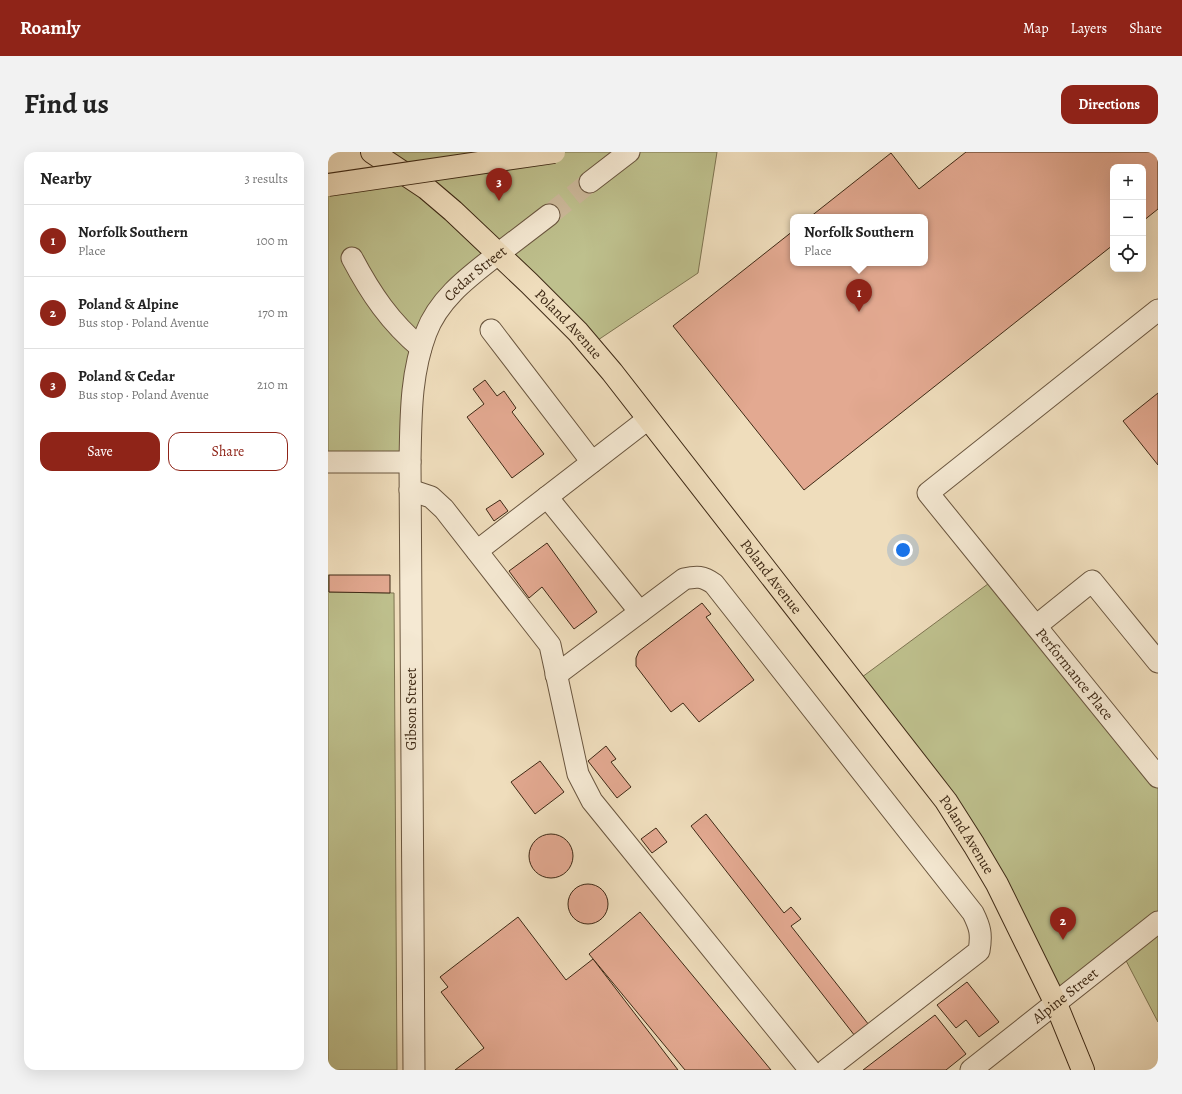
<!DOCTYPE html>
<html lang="en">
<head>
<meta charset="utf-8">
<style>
  body { margin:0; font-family:Alegreya,serif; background:#f2f2f2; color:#222 }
  .controls { position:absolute; right:12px; top:12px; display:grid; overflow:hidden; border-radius:8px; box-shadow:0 4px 16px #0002 }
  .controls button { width:36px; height:36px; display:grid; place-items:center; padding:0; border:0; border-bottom:1px solid #e0e0e0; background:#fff; color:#222; font:20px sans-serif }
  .you { position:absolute; left:575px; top:398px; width:14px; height:14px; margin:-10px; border:3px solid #fff; border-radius:50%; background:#1a73e8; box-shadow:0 0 0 6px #1a73e833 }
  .badge { display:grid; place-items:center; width:26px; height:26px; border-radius:50%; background:#8f2418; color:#fff; font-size:13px; font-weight:700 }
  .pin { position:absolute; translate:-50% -33px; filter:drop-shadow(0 1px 2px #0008) }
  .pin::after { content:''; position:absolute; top:21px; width:14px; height:12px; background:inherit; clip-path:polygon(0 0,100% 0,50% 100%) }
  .popup { position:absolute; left:462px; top:62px; width:138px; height:52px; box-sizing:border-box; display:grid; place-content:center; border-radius:8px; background:#fff; filter:drop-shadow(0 1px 3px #0005); font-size:13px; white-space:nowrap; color:#767676 }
  .popup b { font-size:15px; color:#222 }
  .popup::after { content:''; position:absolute; left:50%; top:100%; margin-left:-8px; border:8px solid transparent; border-top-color:#fff }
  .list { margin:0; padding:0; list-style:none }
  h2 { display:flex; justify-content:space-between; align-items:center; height:52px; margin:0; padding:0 16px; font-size:17px }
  h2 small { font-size:13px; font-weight:400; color:#767676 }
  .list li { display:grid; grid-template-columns:26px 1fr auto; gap:12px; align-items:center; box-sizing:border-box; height:72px; padding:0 16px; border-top:1px solid #e0e0e0 }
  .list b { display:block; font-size:15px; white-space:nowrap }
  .list p { margin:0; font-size:13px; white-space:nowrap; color:#767676 }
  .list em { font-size:13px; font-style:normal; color:#767676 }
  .actions { display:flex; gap:8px; padding:12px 16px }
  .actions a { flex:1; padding:9px 0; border:1px solid #8f2418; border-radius:12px; text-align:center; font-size:14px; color:#8f2418 }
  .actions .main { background:#8f2418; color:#fff }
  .icon { flex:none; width:22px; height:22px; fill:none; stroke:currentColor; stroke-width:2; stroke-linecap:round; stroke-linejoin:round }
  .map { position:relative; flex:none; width:830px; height:918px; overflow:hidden; border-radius:12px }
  header { display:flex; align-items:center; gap:24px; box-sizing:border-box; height:56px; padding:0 20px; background:#8f2418; color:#fff }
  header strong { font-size:19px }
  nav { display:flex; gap:22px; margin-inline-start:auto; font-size:14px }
  .intro { display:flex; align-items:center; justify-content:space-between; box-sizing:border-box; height:96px; padding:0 24px }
  h1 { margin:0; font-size:28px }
  .button { padding:10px 18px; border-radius:12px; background:#8f2418; color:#fff; font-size:14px; font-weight:700 }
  main { display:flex; gap:24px; padding:0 24px }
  aside { flex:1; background:#fff; border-radius:12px; box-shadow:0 4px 16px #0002 }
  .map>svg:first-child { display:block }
  .green { fill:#bec08d; stroke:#7e7451 }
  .building { fill:#e3a991; stroke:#3e2915 }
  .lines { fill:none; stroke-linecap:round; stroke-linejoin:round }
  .minor-tunnel { stroke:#ccb99b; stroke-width:21; stroke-dasharray:21 10; stroke-linecap:butt }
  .minor-casing { stroke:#6a563f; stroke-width:23 }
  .major-casing { stroke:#3e2915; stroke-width:24 }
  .minor { stroke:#f5e9d3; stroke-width:21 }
  .major { stroke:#efddbc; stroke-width:22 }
  .highway-bridge-casing { stroke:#3e2915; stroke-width:24; stroke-linecap:butt }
  .highway-bridge { stroke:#efddbc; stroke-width:22 }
  .labels { text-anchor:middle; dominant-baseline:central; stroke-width:3; stroke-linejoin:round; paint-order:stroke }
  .street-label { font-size:15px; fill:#3e2915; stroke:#f5e9d3 }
</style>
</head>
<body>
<header>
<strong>Roamly</strong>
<nav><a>Map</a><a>Layers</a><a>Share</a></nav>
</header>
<div class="intro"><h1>Find us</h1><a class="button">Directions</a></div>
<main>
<aside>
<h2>Nearby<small>3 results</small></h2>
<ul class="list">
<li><span class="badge">1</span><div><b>Norfolk Southern</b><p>Place</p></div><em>100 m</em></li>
<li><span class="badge">2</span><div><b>Poland &amp; Alpine</b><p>Bus stop · Poland Avenue</p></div><em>170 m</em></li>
<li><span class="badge">3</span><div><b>Poland &amp; Cedar</b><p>Bus stop · Poland Avenue</p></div><em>210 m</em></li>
</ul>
<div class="actions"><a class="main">Save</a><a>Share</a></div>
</aside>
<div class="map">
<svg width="830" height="918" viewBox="0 0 830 918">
  <rect width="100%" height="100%" fill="#efddbc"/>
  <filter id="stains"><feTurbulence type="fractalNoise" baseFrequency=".005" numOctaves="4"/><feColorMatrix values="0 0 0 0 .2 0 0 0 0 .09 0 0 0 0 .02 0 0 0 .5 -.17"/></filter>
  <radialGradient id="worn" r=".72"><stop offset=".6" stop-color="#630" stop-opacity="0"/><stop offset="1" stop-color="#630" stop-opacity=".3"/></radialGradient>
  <g class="green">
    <polygon points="44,0 389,0 370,121 261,194 171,102 106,165 82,310 0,310 0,33 79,24"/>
    <polygon points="0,423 1,423 1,440 66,441 69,918 0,918"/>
    <polygon points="668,426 830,625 830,870 793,799 728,852 669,732 526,531"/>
  </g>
  <g class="building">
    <polygon points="638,0 830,0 830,57 815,69 815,15 785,15 785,93 476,338 345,174 465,79 465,111 597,111 597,65 482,65 563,1 591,37"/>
    <polygon points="157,228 169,244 176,239 188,256 184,260 216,302 184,326 139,265 156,252 145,237"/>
    <polygon points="830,241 830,313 795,269"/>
    <polygon points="172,348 180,359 166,369 158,357"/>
    <polygon points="219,391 269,460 246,477 214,435 201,446 181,419"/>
    <polygon points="1,423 62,423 62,441 1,440"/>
    <polygon points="374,451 383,462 378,465 426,528 371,570 355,551 343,560 308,514 308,506 311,499"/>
    <polygon points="278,594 288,607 283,610 303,635 289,646 260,609"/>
    <polygon points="212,609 236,640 207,662 183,630"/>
    <polygon points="378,662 456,761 463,755 473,767 463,774 541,873 527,884 363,674"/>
    <polygon points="328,676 339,690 324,701 313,687"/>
    <circle cx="223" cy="704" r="22"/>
    <circle cx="260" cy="752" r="20"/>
    <polygon points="312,760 443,918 357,918 261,802"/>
    <polygon points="190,765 238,828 265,807 350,918 127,918 156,896 113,840 120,835 112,825"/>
    <polygon points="639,830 671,870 651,885 638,868 628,876 609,853"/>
    <polygon points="607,863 638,902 618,918 535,918"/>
  </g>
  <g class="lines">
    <polyline class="minor-tunnel" points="221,63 262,30"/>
    <defs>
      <g id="minor">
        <polyline points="262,30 301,0"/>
        <path d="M24,106C43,142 62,170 93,196"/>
        <path id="s1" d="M830,158L600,341L830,625"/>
        <polyline points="163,178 264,310"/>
        <polyline points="0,310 82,310"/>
        <polyline points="82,338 103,345 116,357 222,493 250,622 264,649 482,918"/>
        <polyline points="219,345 312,460"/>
        <polyline points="149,399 320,267"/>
        <polyline points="708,474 764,429 830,510"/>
        <path d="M228,523L356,427C369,424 375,424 386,432L645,761C652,775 654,782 651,799L498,918"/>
        <path id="s2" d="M86,918L82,310C83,267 82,223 98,181C111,146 142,124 170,102C187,89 204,76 221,63"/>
        <path id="s3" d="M643,918L830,770"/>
      </g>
      <g id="major">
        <path id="s4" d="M44,0L98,36L125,59L201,131L250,180L284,220L618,649L646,693L669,732L728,852L755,918"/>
      </g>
    </defs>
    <use href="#minor" class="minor-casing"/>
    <use href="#major" class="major-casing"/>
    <use href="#minor" class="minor"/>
    <use href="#major" class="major"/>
    <defs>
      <polyline id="highway-bridge" points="0,33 226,0"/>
    </defs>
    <use href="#highway-bridge" class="highway-bridge-casing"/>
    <use href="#highway-bridge" class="highway-bridge"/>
  </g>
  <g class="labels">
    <g class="street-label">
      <text stroke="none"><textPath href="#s2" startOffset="817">Cedar Street</textPath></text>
      <text stroke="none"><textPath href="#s4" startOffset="262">Poland Avenue</textPath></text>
      <text stroke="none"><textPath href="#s4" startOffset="586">Poland Avenue</textPath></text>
      <text stroke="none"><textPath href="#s1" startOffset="527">Performance Place</textPath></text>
      <text transform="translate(83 557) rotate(-90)">Gibson Street</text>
      <text stroke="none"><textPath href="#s4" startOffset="910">Poland Avenue</textPath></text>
      <text stroke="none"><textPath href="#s3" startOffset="120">Alpine Street</textPath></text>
    </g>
  </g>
  <rect width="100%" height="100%" filter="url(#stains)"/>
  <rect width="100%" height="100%" fill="url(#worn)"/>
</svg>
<div class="controls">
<button>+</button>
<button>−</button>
<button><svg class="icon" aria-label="locate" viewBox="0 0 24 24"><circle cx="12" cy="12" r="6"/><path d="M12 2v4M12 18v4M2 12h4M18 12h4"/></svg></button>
</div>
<div class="you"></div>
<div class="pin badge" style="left:531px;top:160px">1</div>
<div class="popup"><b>Norfolk Southern</b>Place</div>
<div class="pin badge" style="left:735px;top:788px">2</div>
<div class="pin badge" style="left:171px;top:49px">3</div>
</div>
</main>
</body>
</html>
